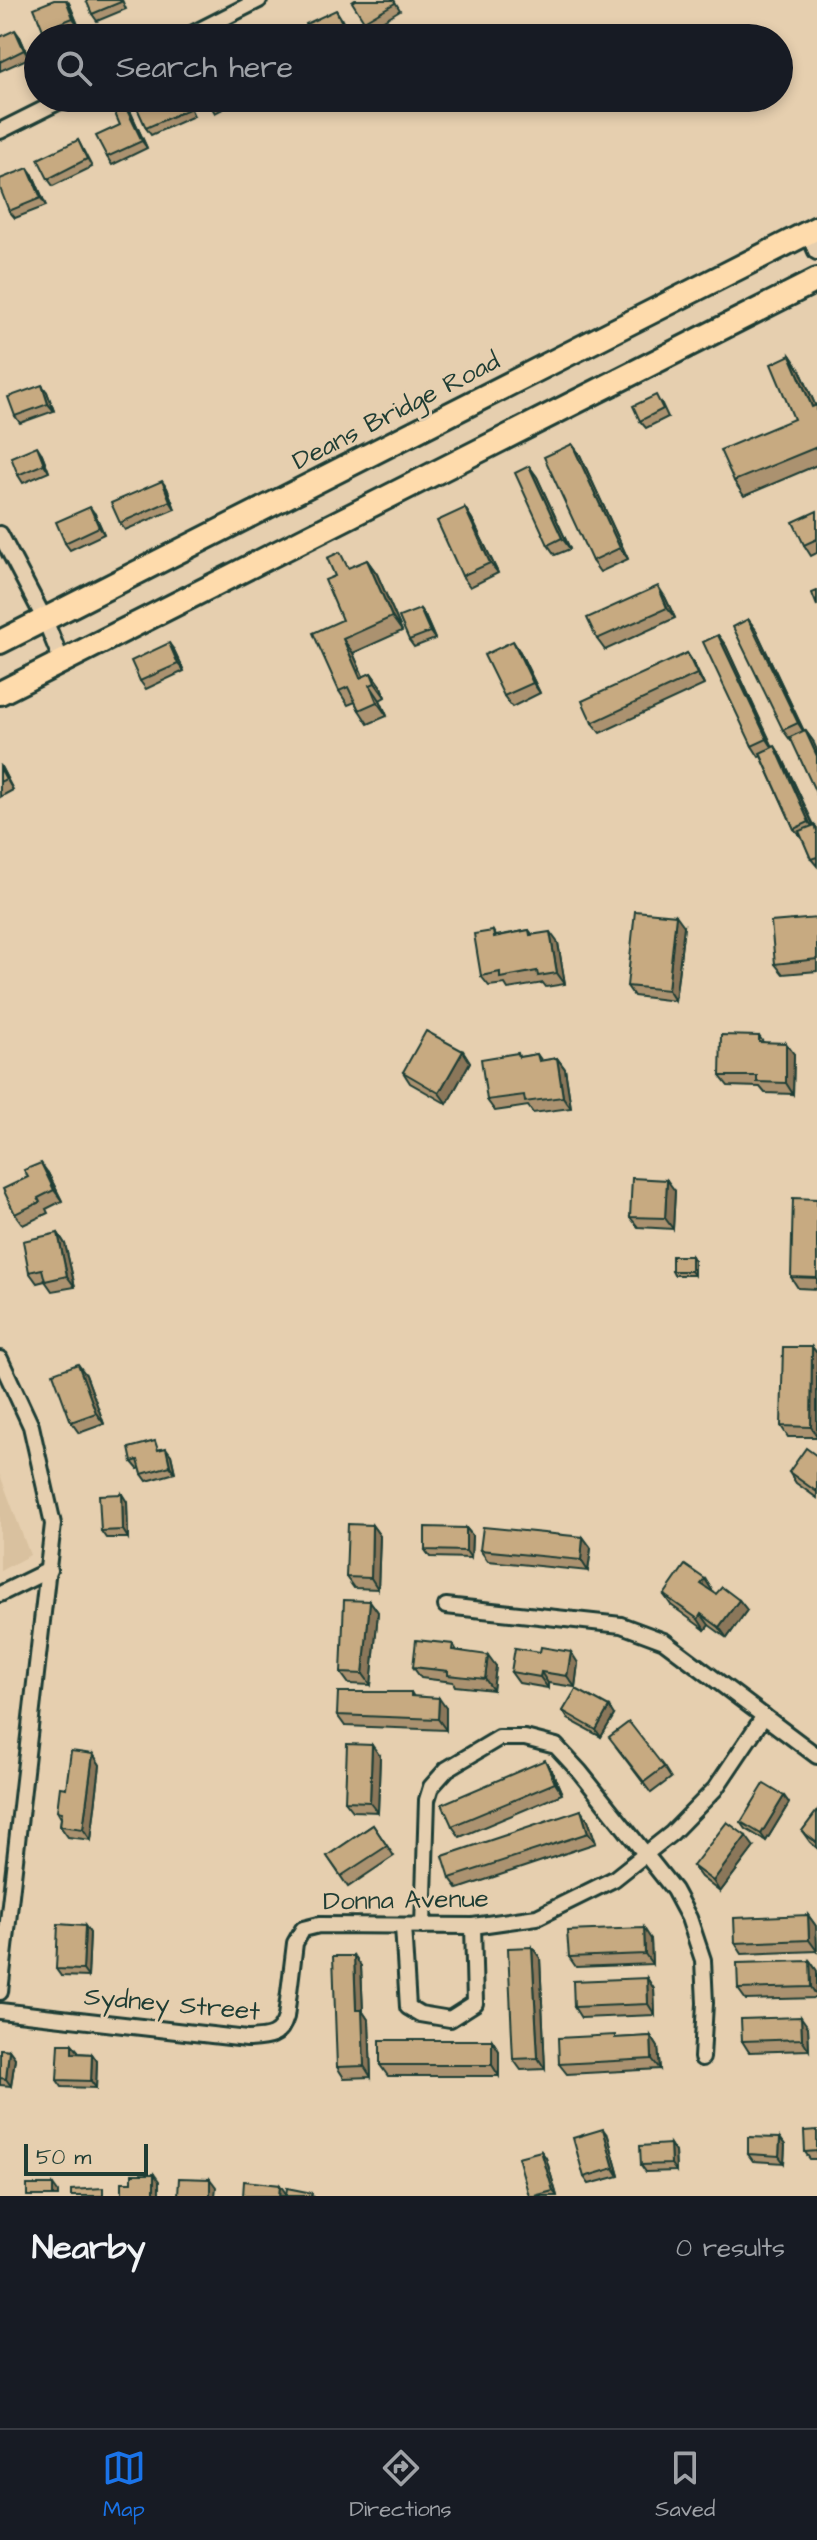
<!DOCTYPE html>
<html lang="en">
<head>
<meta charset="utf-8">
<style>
  body { margin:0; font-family:"Architects Daughter",sans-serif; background:#242831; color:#f1f3f6 }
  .scale { position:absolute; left:24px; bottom:20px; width:124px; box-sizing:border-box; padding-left:8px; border:4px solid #1f3d34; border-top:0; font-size:22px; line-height:28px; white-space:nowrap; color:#1f3d34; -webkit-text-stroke:6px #e6cfaf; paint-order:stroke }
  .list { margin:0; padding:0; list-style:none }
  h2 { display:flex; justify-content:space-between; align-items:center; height:104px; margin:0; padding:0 32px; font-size:34px }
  h2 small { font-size:26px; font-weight:400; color:#9ea1a6 }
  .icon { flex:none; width:44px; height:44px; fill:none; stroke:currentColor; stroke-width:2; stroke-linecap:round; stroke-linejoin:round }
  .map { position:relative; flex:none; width:817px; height:2196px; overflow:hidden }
  .search { position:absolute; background:#171b24; box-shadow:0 4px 12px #0003; left:24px; right:24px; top:24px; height:88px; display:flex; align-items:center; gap:20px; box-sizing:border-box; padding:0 28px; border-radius:44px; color:#9ea1a6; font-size:30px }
  .sheet { height:232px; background:#171b24 }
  nav { display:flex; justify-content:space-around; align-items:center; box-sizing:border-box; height:112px; border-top:2px solid #363941; background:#171b24; font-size:22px; color:#9ea1a6 }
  nav a { display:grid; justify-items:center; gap:4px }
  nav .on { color:#1a73e8 }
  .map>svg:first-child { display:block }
  .built { fill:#d9c19f }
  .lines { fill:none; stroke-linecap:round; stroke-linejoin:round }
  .minor-casing { stroke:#1f3d34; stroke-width:20 }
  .tertiary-casing { stroke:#1f3d34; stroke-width:22 }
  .trunk-casing { stroke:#1f3d34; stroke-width:28 }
  .minor { stroke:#e6cfaf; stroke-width:14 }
  .tertiary { stroke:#e6cfaf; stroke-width:16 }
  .trunk { stroke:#fedbac; stroke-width:22 }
  .wall { fill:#ab926f; stroke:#1f3d34; stroke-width:2 }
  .shaded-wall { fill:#8b775a; stroke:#1f3d34; stroke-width:2 }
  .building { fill:#c7aa81; stroke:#1f3d34; stroke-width:2 }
  .labels { text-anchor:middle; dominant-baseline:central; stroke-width:6; stroke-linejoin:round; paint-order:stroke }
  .street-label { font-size:26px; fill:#1f3d34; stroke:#e6cfaf }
</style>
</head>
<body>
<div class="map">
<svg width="817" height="2196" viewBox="0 0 817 2196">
  <rect width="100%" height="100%" fill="#e6cfaf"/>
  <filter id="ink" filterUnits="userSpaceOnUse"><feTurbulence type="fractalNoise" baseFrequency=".0125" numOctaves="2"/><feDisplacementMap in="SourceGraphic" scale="16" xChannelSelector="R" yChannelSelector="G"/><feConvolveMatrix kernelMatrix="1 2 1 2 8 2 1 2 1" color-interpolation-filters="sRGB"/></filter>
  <g filter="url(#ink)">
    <polygon class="built" points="0,1475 30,1555 0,1571"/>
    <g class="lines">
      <defs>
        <g id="minor">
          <polyline points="184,38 259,0"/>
          <polyline points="0,131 66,98"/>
          <polyline points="0,534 45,620 62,662"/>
          <polyline points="0,1359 31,1426 53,1524 0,1992"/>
          <polyline points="0,1594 49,1570"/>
          <polyline points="446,1606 621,1625 664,1641 817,1756"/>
          <polyline points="403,1926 408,2007 420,2014 450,2019 475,2003 473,1926"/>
          <polyline points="423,1926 427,1800 431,1787 447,1769 499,1738 525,1738 556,1746 580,1772 674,1890 689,1918 703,1960 705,2003 702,2058"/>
          <path d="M0,2011L247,2039C267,2038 280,2038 286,2017L295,1943L303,1929L319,1925L473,1926L537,1917L614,1879L672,1833L715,1789L764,1716"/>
        </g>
        <polyline id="tertiary" points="809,233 817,251"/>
        <g id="trunk">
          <polyline points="0,642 817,228"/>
          <polyline points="0,693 817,280"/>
        </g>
      </defs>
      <use href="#minor" class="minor-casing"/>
      <use href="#tertiary" class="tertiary-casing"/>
      <use href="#trunk" class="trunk-casing"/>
      <use href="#minor" class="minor"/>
      <use href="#tertiary" class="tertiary"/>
      <use href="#trunk" class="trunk"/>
    </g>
    <g class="wall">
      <polygon points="122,0 126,9 97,21 92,14"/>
      <polygon points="394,0 400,10 369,29 364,21"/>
      <polygon points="69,3 78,25 48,38 43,30"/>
      <polygon points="0,37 20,37 29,58 0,71"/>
      <polygon points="186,98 194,116 151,135 146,128"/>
      <polygon points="206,98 244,98 215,113"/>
      <polygon points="131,113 147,148 112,165 107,157 120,125"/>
      <polygon points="78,140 92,167 53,186 48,179"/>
      <polygon points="33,175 46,206 15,218 9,211"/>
      <polygon points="790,355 800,370 815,405 817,405 817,465 744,496 734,481 794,419"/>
      <polygon points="47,392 54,411 20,423 15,416"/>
      <polygon points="661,402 668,417 646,428 640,421"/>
      <polygon points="572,444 580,455 628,559 600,572 592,561"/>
      <polygon points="42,454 49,472 23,483 18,475"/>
      <polygon points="529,466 537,477 570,549 555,555 548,545"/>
      <polygon points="167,488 175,509 125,530 120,523"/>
      <polygon points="465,508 472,519 498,573 470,587 462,576"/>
      <polygon points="817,511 817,553 811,556 804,545"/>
      <polygon points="95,514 104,534 70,550 65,543"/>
      <polygon points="367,560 377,574 402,631 353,653 363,677 371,673 381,687 385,697 380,700 387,716 368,724 359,710 355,702 348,705 339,691 342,620 335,576"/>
      <polygon points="665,597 675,618 605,650 597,639"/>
      <polygon points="420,609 425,616 435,639 414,647 409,640"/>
      <polygon points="748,619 756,630 804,731 805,730 813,741 791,741 783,730"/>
      <polygon points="718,635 726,646 773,747 782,757 814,825 817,828 817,866 811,859 803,839 794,829 761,756 759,757 752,746"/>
      <polygon points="174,650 184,671 146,689 140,681"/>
      <polygon points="520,652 540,693 512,707 504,696"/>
      <polygon points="687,653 694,664 704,685 600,733 592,723"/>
      <polygon points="0,765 13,790 0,797"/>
      <polygon points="817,918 817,971 783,974 775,964"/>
      <polygon points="684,926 675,1001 634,996 627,986"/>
      <polygon points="529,930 533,935 558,943 565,984 546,987 543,983 508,989 505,984 489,986 481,976 493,931 496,936"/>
      <polygon points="759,1036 763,1042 794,1054 793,1094 765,1093 760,1087 728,1086 720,1076"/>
      <polygon points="463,1051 470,1062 447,1104 410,1083 403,1072"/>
      <polygon points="537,1054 542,1061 557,1058 565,1069 571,1108 533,1113 528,1106 495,1111 487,1100 521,1057"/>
      <polygon points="48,1173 62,1201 46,1209 48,1213 23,1225 15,1214"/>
      <polygon points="675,1191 673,1229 638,1227 630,1217"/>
      <polygon points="817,1199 817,1289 798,1288 791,1277"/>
      <polygon points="58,1233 65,1244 75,1287 52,1291 45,1281 37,1283 29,1272"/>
      <polygon points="694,1260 694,1275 674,1275 672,1271"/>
      <polygon points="812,1347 817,1353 817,1437 788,1437 781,1426"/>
      <polygon points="86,1375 104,1424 79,1433 71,1422"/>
      <polygon points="161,1449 171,1455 175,1473 147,1481 142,1474 141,1468 138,1469 132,1462"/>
      <polygon points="817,1456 817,1498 796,1483 789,1472"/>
      <polygon points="127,1502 128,1538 106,1538 101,1531"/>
      <polygon points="372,1525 380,1536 378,1589 354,1588 346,1577"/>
      <polygon points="466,1528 472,1535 471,1558 430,1557 425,1550"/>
      <polygon points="583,1537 591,1548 588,1571 488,1561 480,1550"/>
      <polygon points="705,1579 712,1590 712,1591 716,1594 739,1600 747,1610 727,1638 709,1625 705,1630 671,1605 664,1595"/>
      <polygon points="370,1601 378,1612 371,1685 349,1684 341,1673"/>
      <polygon points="453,1644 457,1651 496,1666 493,1690 455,1686 453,1682 421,1678 413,1667"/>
      <polygon points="578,1663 575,1687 548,1683 548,1688 519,1683 511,1672"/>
      <polygon points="411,1692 414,1697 446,1708 446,1730 345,1726 337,1715"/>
      <polygon points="563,1711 614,1715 601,1737 568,1719"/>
      <polygon points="617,1748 664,1767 671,1778 651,1793"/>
      <polygon points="93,1754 100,1765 91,1840 68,1837 60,1826 61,1818 57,1811 66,1788"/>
      <polygon points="380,1756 378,1812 353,1811 345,1801"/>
      <polygon points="552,1771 562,1794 460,1837 452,1826"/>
      <polygon points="784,1796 789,1803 766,1841 746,1829 741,1822"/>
      <polygon points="581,1810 588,1820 596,1843 458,1889 450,1878"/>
      <polygon points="817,1811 817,1848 810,1842 802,1831"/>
      <polygon points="373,1825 394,1856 348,1887 327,1856"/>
      <polygon points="754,1847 720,1892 701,1877 693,1866"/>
      <polygon points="808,1915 816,1926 817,1951 742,1954 735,1943"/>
      <polygon points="85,1926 90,1933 88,1977 61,1976 56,1969"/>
      <polygon points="651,1939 652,1964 576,1967 569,1957"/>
      <polygon points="532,1947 540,1958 545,2069 521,2070 513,2059"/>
      <polygon points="354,1956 361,1966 363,2012 369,2021 371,2077 344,2078 337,2067"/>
      <polygon points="810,1961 817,1971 817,1998 746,2000 738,1989"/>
      <polygon points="647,1978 654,1989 655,2015 581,2018 574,2007"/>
      <polygon points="808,2027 809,2050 749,2052 742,2041"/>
      <polygon points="651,2036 658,2047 660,2069 567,2074 559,2064 617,2038"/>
      <polygon points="492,2040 499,2051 499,2076 388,2076 380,2065"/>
      <polygon points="72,2044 78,2051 77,2053 92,2054 97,2061 96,2088 62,2087 57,2080"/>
      <polygon points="0,2049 9,2050 15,2058 11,2086 0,2085"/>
      <polygon points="817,2130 817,2159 810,2159 805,2152"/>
      <polygon points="608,2136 619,2176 589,2184 584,2177"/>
      <polygon points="780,2138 785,2145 784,2163 753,2161 748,2154"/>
      <polygon points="670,2144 675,2152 676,2171 646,2172 641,2165"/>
      <polygon points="541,2151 546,2158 557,2196 529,2196"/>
    </g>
    <g class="shaded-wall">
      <polygon points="66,0 69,3 78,25 73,18"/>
      <polygon points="336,10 341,18 351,38 349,38"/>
      <polygon points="15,30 20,37 29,58 24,50"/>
      <polygon points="125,106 131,113 147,148 142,141"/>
      <polygon points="28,168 33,175 46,206 41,198"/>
      <polygon points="790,355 800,370 817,409 812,407"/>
      <polygon points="42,385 47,392 54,411 48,404"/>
      <polygon points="572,444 580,455 628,559 620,548"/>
      <polygon points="37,446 42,454 49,472 44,464"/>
      <polygon points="529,466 537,477 570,549 562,538"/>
      <polygon points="162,481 167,488 175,509 170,501"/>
      <polygon points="90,507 95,514 104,534 99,527"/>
      <polygon points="465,508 472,519 498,573 490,563"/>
      <polygon points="367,560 377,574 402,631 392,617"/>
      <polygon points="658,586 665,597 675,618 667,608"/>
      <polygon points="420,609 425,616 435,639 430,632"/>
      <polygon points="748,619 756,630 805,734 798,723"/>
      <polygon points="718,635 726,646 774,750 767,739"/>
      <polygon points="343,639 353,653 370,692 360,678"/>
      <polygon points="513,641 520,652 540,693 533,683"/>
      <polygon points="169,643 174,650 184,671 178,664"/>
      <polygon points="687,653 694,664 704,685 697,674"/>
      <polygon points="371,673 381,687 385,697 375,683"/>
      <polygon points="370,685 380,700 387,716 377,702"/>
      <polygon points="805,730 813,741 817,750 817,756"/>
      <polygon points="775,746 782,757 817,833 809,822"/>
      <polygon points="0,765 13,790 0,768"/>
      <polygon points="676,915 684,926 675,1001 668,990"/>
      <polygon points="550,932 558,943 565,984 557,973"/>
      <polygon points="786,1043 794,1054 793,1094 786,1083"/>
      <polygon points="463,1051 470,1062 447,1104 439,1093"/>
      <polygon points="557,1058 565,1069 571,1108 563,1097"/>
      <polygon points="41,1163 48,1173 62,1201 54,1190"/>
      <polygon points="667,1180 675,1191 673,1229 665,1218"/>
      <polygon points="58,1233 65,1244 75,1287 67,1276"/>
      <polygon points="691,1256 694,1260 694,1275 691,1271"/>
      <polygon points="812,1347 817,1353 817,1436 811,1427"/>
      <polygon points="78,1364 86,1375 104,1424 96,1413"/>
      <polygon points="166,1448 171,1455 175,1473 170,1466"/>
      <polygon points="122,1494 127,1502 128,1538 123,1530"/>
      <polygon points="372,1525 380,1536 378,1589 371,1578"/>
      <polygon points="466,1528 472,1535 471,1558 466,1551"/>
      <polygon points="583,1537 591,1548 588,1571 581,1560"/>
      <polygon points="705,1579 712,1590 709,1595 701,1584"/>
      <polygon points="739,1600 747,1610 727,1638 719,1627"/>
      <polygon points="370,1601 378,1612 371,1685 363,1674"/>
      <polygon points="701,1614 709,1625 705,1630 698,1619"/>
      <polygon points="571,1652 578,1663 575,1687 567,1676"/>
      <polygon points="488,1655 496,1666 493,1690 485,1679"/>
      <polygon points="541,1672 548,1683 548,1688 540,1677"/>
      <polygon points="439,1698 446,1708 446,1730 438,1719"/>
      <polygon points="609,1707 614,1715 601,1737 596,1730"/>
      <polygon points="372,1745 380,1756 378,1812 370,1802"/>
      <polygon points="93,1754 100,1765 91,1840 83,1829"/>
      <polygon points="545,1760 552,1771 562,1794 555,1783"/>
      <polygon points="784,1796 789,1803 766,1841 761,1834"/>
      <polygon points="581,1810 588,1820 596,1843 588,1833"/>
      <polygon points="746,1836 754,1847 720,1892 713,1881"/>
      <polygon points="808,1915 816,1926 817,1951 809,1940"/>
      <polygon points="85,1926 90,1933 88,1977 83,1970"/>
      <polygon points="644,1928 651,1939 652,1964 645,1954"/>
      <polygon points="532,1947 540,1958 545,2069 538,2058"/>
      <polygon points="354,1956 361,1966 363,2012 369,2021 371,2077 364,2066 356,2010"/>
      <polygon points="810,1961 817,1971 817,1996 811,1987"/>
      <polygon points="647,1978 654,1989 655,2015 648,2004"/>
      <polygon points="801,2017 808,2027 809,2050 802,2039"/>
      <polygon points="651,2036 658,2047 660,2069 652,2059"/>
      <polygon points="492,2040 499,2051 499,2076 492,2065"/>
      <polygon points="72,2044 78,2051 77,2061 72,2053"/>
      <polygon points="9,2050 15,2058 11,2086 6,2079"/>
      <polygon points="92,2054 97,2061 96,2088 91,2081"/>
      <polygon points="603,2129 608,2136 619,2176 614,2168"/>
      <polygon points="780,2138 785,2145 784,2163 779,2156"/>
      <polygon points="670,2144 675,2152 676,2171 671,2164"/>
      <polygon points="541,2151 546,2158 557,2196 553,2191"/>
      <polygon points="154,2174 159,2181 159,2196 154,2196"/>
      <polygon points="210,2179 216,2187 215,2196 210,2196"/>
      <polygon points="53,2185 58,2192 58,2196 53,2196"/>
      <polygon points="280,2185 285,2192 285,2196 279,2196"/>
    </g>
    <g class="building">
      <polygon points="54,0 66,0 73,18 43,30 34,8"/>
      <polygon points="86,0 120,0 121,2 92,14"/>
      <polygon points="355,0 394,0 395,3 364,21 352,2"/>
      <polygon points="336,10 349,38 323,38 322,36 318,38 312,38 306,24"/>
      <polygon points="15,30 24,50 0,62 0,37"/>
      <polygon points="161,98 184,98 189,109 146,128 137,108"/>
      <polygon points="206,98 224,98 210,106"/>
      <polygon points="125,106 142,141 107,157 96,136 120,125 114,111"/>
      <polygon points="78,140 87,159 48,179 38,159"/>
      <polygon points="28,168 41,198 9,211 0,188 0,179"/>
      <polygon points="790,355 812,407 817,405 817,447 734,481 720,450 794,419 771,364"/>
      <polygon points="42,385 48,404 15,416 8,397"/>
      <polygon points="656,395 663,409 640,421 633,406"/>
      <polygon points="572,444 620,548 592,561 544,457"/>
      <polygon points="37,446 44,464 18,475 11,457"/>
      <polygon points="529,466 562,538 548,545 515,473"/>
      <polygon points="162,481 170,501 120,523 111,503"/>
      <polygon points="90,507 99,527 65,543 56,522"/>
      <polygon points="465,508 490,563 462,576 437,521"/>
      <polygon points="817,511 817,539 804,545 793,522"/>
      <polygon points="340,552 348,568 367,560 392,617 343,639 360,678 371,673 375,683 370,685 377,702 359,710 348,687 339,691 313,633 342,620 325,580 335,576 327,558"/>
      <polygon points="658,586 667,608 597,639 587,618"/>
      <polygon points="817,591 817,606 812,593"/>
      <polygon points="420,609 430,632 409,640 399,617"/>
      <polygon points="748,619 798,723 783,730 733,627"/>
      <polygon points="718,635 767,739 752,746 703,642"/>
      <polygon points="513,641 533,683 504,696 484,655"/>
      <polygon points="169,643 178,664 140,681 131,661"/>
      <polygon points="687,653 697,674 592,723 582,701"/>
      <polygon points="805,730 817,756 817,795 790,737"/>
      <polygon points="775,746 809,822 794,829 760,753"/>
      <polygon points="0,768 6,779 0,782"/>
      <polygon points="815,825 817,831 817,857 811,859 799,831"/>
      <polygon points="635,911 676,915 668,990 627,986"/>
      <polygon points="817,918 817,959 775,964 771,922"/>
      <polygon points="529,930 530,935 550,932 557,973 538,976 537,971 500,978 500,972 481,976 474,934 493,931 494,937"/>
      <polygon points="426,1031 463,1051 439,1093 403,1072"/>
      <polygon points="721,1035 759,1036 759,1042 786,1043 786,1083 757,1082 757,1076 720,1076"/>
      <polygon points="518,1053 519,1057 537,1054 539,1061 557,1058 563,1097 525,1102 524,1095 487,1100 481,1059"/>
      <polygon points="41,1163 54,1190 38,1198 40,1202 15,1214 3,1189 28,1177 24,1170"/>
      <polygon points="632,1178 667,1180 665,1218 630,1217"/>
      <polygon points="793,1198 817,1199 817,1278 791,1277"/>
      <polygon points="58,1233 67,1276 45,1281 42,1269 29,1272 23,1241"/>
      <rect x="672" y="1256" width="19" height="15"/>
      <polygon points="783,1347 812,1347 811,1427 781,1426"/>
      <polygon points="78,1364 96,1413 71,1422 53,1373"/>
      <polygon points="155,1441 158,1450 166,1448 170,1466 142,1474 138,1460 132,1462 129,1448"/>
      <polygon points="806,1448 817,1456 817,1492 789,1472"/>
      <polygon points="122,1494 123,1530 101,1531 99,1495"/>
      <polygon points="348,1524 372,1525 371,1578 346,1577"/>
      <polygon points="425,1527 466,1528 466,1551 425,1550"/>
      <polygon points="483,1527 583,1537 581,1560 480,1550"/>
      <polygon points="685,1565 705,1579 701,1584 716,1594 722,1587 739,1600 719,1627 701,1614 698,1619 664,1595"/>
      <polygon points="344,1600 370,1601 363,1674 341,1673"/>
      <polygon points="416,1640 453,1644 452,1650 488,1655 485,1679 448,1675 448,1671 413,1667"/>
      <polygon points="541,1647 571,1652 567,1676 541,1672 540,1677 511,1672 515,1648 540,1652"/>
      <polygon points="576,1689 609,1707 596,1730 563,1711"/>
      <polygon points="338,1692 411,1692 411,1696 439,1698 438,1719 337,1715"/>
      <polygon points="629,1722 664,1767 644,1782 609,1737"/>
      <polygon points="347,1744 372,1745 370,1802 345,1801"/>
      <polygon points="71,1751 93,1754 83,1829 60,1826 62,1812 57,1811 60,1787 66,1788"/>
      <polygon points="545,1760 555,1783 452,1826 442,1804"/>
      <polygon points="764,1784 784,1796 761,1834 741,1822"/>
      <polygon points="581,1810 588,1833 450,1878 443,1856"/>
      <polygon points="817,1811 817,1843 802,1831"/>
      <polygon points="727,1822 746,1836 713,1881 693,1866"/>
      <polygon points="373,1825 387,1846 341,1876 327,1856"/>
      <polygon points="808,1915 809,1940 735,1943 734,1918"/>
      <polygon points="58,1924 85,1926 83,1970 56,1969"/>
      <polygon points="644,1928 645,1954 569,1957 567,1931"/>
      <polygon points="532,1947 538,2058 513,2059 508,1948"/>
      <polygon points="333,1956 354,1956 356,2010 362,2010 364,2066 337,2067"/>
      <polygon points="810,1961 811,1987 738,1989 737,1963"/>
      <polygon points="647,1978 648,2004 574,2007 573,1981"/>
      <polygon points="801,2017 802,2039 742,2041 741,2019"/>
      <polygon points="615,2035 615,2038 651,2036 652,2059 559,2064 558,2038"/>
      <rect x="380" y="2040" width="112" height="25"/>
      <polygon points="59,2044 72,2044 72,2053 92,2054 91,2081 57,2080"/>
      <polygon points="0,2049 9,2050 6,2079 0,2078"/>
      <polygon points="603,2129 614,2168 584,2177 573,2138"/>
      <polygon points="817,2130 817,2151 805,2152 804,2131"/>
      <polygon points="748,2137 780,2138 779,2156 748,2154"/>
      <polygon points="670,2144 671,2164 641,2165 640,2146"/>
      <polygon points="541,2151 553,2191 534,2196 529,2196 518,2157"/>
      <polygon points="132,2174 154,2174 154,2196 122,2196 122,2182 132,2182"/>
      <polygon points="179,2178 210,2179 210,2196 178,2196"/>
      <polygon points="244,2181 280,2185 279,2196 243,2196"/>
      <rect x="27" y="2185" width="26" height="11"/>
      <polygon points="103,2188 103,2196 71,2196 71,2190"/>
      <polygon points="287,2188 312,2193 311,2195 314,2196 286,2196"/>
    </g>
  </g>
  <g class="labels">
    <g class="street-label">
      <text transform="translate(396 411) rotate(-27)">Deans Bridge Road</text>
      <text transform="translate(406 1900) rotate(-1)">Donna Avenue</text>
      <text transform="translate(172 2004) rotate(5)">Sydney Street</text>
    </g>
  </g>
</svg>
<div class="scale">50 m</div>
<div class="search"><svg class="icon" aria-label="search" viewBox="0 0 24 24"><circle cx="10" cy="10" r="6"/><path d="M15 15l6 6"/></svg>Search here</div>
</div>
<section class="sheet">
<h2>Nearby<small>0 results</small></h2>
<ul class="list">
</ul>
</section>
<nav>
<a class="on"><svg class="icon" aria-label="map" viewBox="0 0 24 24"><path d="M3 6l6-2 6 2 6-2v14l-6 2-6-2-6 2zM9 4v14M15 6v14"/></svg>Map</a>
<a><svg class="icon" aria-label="directions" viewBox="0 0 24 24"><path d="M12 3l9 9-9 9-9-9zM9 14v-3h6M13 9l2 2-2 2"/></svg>Directions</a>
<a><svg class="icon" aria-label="saved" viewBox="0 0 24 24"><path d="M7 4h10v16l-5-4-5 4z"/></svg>Saved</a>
</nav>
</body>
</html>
